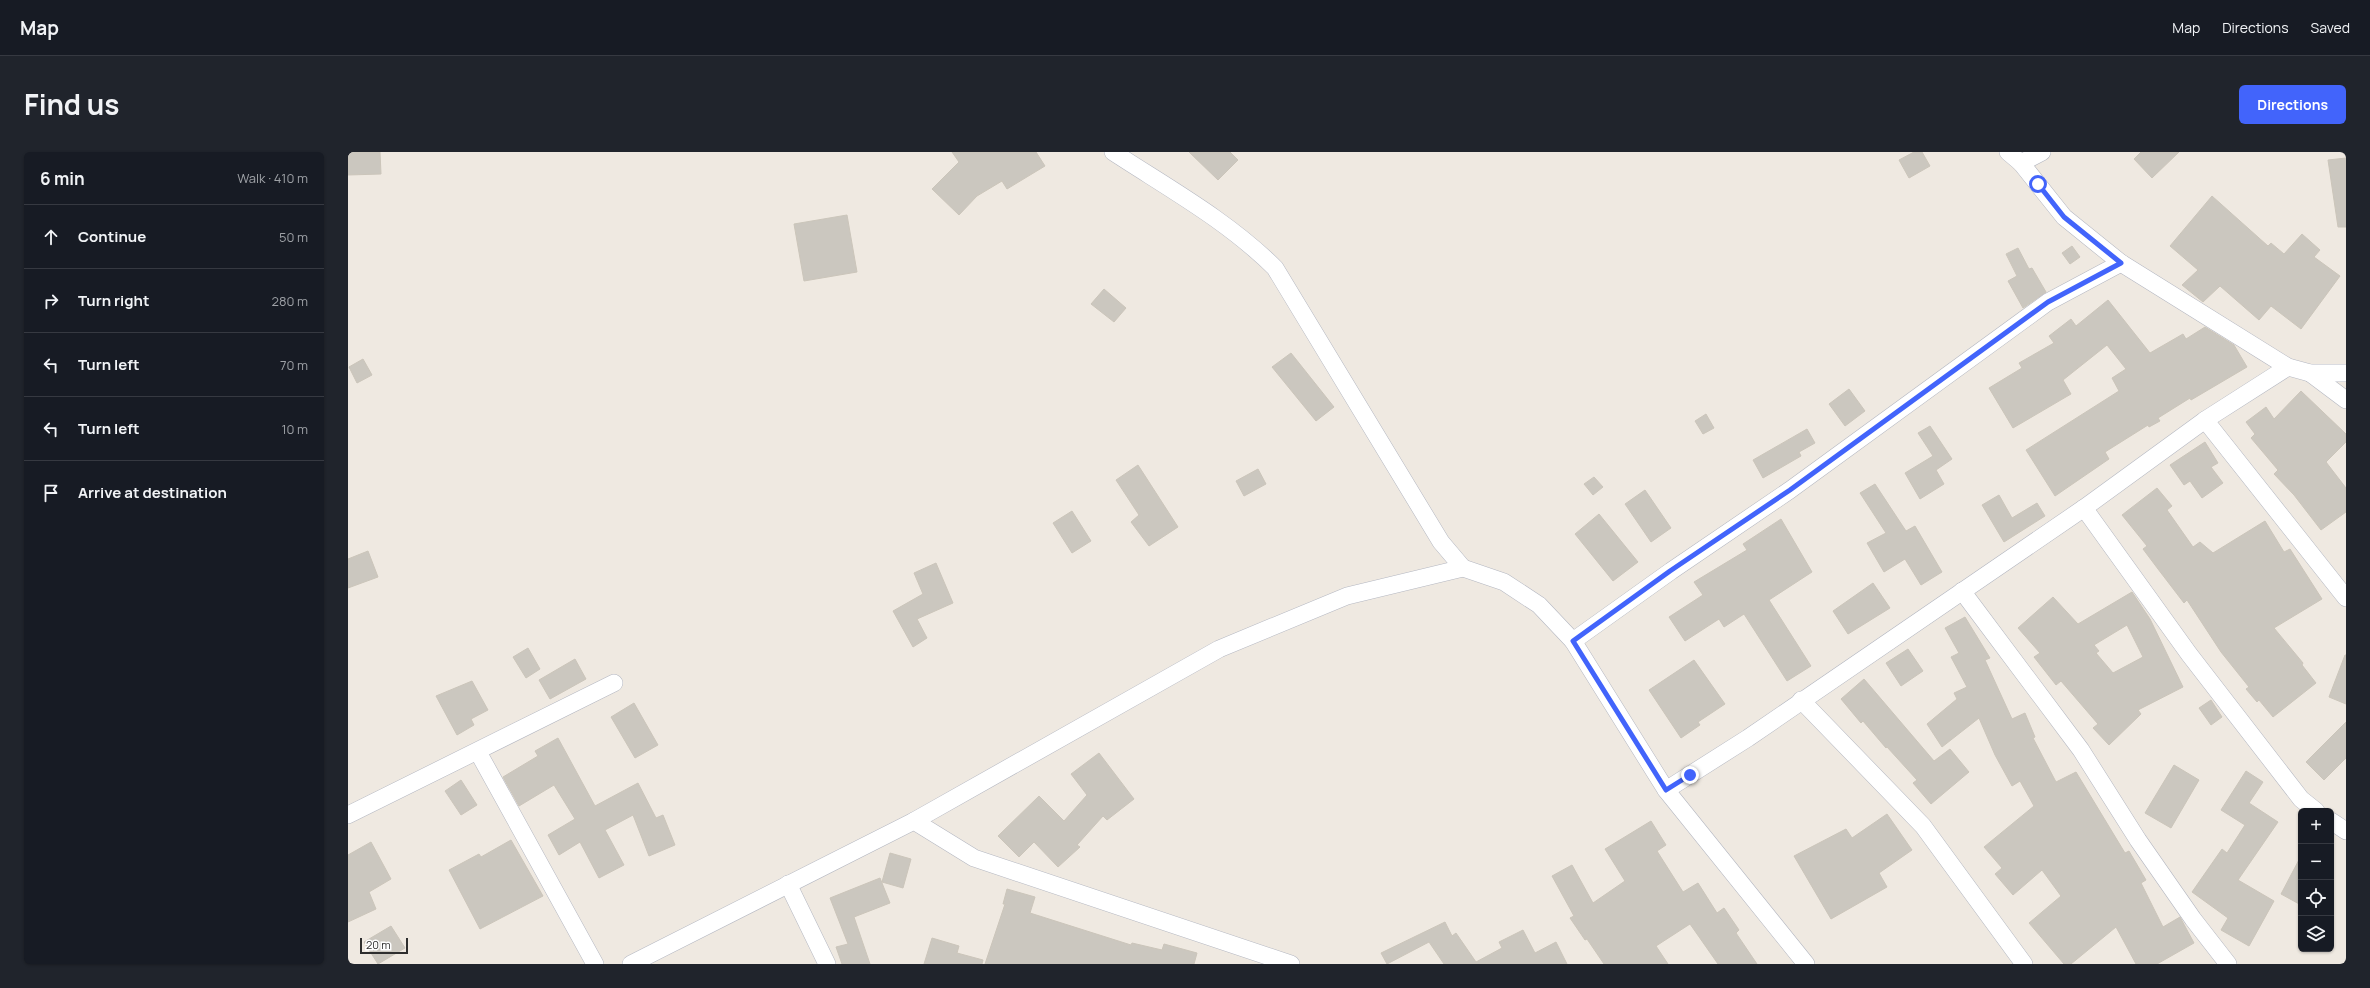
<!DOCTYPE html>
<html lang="en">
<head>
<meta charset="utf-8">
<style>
  body { margin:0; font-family:Manrope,sans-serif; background:#20242c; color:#f1f3f6 }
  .controls { position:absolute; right:12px; bottom:12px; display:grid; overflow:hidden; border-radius:6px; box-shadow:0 1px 3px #0004 }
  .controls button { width:36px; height:36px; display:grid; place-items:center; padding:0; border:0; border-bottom:1px solid #363941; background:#171b24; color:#f1f3f6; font:20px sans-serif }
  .scale { position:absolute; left:12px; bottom:10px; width:48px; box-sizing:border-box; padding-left:4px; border:2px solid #2e2e2e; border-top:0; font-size:11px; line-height:14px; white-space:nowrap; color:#2e2e2e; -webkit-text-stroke:3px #fff; paint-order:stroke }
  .stop { position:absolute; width:12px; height:12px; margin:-9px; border:3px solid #4264fb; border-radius:50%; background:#fff }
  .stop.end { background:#4264fb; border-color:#fff; box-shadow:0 1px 4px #0008 }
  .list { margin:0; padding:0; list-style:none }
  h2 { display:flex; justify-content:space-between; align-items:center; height:52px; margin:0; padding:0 16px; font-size:17px }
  h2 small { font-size:13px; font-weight:400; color:#9ea1a6 }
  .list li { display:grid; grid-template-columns:26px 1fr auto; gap:12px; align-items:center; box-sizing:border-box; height:64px; padding:0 16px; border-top:1px solid #363941 }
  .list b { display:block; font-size:15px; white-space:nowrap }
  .list em { font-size:13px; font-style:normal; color:#9ea1a6 }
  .icon { flex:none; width:22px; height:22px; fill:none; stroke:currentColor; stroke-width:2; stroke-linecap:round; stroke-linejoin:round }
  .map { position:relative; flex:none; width:1998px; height:812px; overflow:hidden; border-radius:6px }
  header { display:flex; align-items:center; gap:24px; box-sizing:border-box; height:56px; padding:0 20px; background:#171b24; border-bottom:1px solid #363941 }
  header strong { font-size:19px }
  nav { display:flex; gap:22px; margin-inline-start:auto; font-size:14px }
  .intro { display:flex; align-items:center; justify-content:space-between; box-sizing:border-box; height:96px; padding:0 24px }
  h1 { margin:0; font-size:28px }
  .button { padding:10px 18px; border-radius:6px; background:#4264fb; color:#fff; font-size:14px; font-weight:700 }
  main { display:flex; gap:24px; padding:0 24px }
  aside { flex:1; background:#171b24; border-radius:6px; box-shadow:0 1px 3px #0004 }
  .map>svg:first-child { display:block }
  .building { fill:#cbc7bf; stroke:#cbc5ba; fill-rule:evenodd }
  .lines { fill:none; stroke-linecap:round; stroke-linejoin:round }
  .minor-casing { stroke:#b4b7c1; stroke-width:18 }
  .minor { stroke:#fff; stroke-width:17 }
  .route { stroke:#4264fb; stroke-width:5 }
</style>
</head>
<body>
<header>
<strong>Map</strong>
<nav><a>Map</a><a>Directions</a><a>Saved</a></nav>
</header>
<div class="intro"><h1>Find us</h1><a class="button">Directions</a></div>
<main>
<aside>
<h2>6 min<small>Walk · 410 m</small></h2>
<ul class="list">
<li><svg class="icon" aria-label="ahead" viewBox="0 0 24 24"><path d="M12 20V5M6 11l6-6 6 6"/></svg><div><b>Continue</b></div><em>50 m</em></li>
<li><svg class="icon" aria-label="right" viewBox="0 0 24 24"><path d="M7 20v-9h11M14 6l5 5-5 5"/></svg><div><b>Turn right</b></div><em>280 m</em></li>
<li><svg class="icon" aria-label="left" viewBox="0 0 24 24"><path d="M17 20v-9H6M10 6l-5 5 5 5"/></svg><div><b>Turn left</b></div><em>70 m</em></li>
<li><svg class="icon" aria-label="left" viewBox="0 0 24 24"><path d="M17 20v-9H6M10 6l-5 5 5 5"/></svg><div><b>Turn left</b></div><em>10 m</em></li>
<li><svg class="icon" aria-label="arrive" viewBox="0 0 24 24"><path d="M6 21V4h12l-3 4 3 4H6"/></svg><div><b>Arrive at destination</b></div></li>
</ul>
</aside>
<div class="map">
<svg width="1998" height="812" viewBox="0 0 1998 812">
  <rect width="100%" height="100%" fill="#efe9e1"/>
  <g class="building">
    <polygon points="0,0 32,0 33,22 0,23"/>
    <polygon points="604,0 688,0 697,14 659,37 654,29 629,44 611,63 584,37 611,10"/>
    <polygon points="841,0 882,0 890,8 870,28"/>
    <polygon points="1566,0 1574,0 1582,14 1561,26 1551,8"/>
    <polygon points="1793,0 1831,0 1804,26 1786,7"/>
    <polygon points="1998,6 1998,75 1990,75 1980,8"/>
    <polygon points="1864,44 1920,94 1923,91 1936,102 1954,82 1972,98 1966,105 1992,124 1953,177 1923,154 1911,168 1872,134 1855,150 1834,133 1850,118 1822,94"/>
    <polygon points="499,63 509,120 456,129 446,72"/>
    <polygon points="1724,94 1732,105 1722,112 1714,101"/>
    <polygon points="1670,96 1681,117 1684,116 1698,140 1675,156 1660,129 1669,124 1658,102"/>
    <polygon points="756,137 778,156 766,170 743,152"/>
    <polygon points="1760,148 1802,201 1835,182 1838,187 1857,175 1886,193 1899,215 1843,248 1842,246 1810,266 1812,269 1801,275 1800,273 1757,300 1761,307 1707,344 1678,298 1771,239 1764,226 1778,217 1759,193 1715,228 1723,242 1665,276 1641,236 1674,216 1671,211 1706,191 1701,184 1723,167 1728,174"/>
    <polygon points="943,201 986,255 968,269 924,215"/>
    <polygon points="15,207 24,223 9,231 1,215"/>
    <polygon points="1501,237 1517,259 1497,274 1481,252"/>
    <polygon points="1953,239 1998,282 1998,290 1978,310 1998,336 1998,360 1973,378 1946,343 1926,322 1930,318 1903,286 1907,282 1898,270 1918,255 1926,267"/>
    <polygon points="1358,262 1366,276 1355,282 1347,269"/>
    <polygon points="1582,274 1604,307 1588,318 1596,332 1572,347 1557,321 1585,304 1570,281"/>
    <polygon points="1459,277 1467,291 1451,300 1453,304 1415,326 1405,308"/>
    <polygon points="1857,290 1870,311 1863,315 1875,331 1854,346 1842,329 1836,333 1822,313"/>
    <polygon points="790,313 830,375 801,394 783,370 791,363 768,328"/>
    <polygon points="910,317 918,332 896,344 888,329"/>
    <polygon points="1246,325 1255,335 1245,343 1236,332"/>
    <polygon points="1527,332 1558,379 1567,374 1594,420 1573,433 1557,407 1536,420 1519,391 1538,381 1512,341"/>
    <polygon points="1809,336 1824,354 1819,358 1845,395 1852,390 1865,401 1917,369 1936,400 1942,397 1974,447 1926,476 1955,511 1954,513 1968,531 1925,565 1911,548 1909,550 1898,537 1901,535 1873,500 1839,448 1836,451 1810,417 1795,397 1799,394 1774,363"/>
    <polygon points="1297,338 1323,376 1303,390 1277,352"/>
    <polygon points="1651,343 1664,366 1689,351 1697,364 1656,390 1634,353"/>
    <polygon points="724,359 743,389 724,401 705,371"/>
    <polygon points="1251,362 1290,410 1265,429 1227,382"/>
    <polygon points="1433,367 1464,420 1421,448 1463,514 1439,529 1396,462 1376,475 1371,467 1337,489 1321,465 1355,443 1346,430 1399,398 1395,392"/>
    <polygon points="20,399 30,425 0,436 0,407"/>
    <polygon points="588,411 605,451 569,467 579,486 565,495 545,459 575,442 566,421"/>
    <polygon points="1525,431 1542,456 1500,482 1485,459"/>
    <path d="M1784,440L1802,467L1835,535L1790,558L1793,562L1761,593L1745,576L1750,572L1713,529L1708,533L1686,505L1692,501L1670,476L1705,445L1730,472ZM1779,473L1795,505L1765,521L1748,501L1751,499L1746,493Z"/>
    <polygon points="1617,465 1642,506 1637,508 1664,567 1677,561 1687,585 1685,586 1708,630 1728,620 1777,701 1781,699 1798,728 1793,731 1815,775 1832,765 1846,791 1809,812 1788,812 1768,775 1723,812 1716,812 1681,771 1713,744 1694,718 1665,743 1647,722 1654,716 1636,695 1686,654 1672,629 1664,634 1647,603 1631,566 1594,595 1579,572 1609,547 1606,541 1619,535 1603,505 1611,501 1597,476"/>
    <polygon points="180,496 192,517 178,526 165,505"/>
    <polygon points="1560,497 1575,519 1553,534 1538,511"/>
    <polygon points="1997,503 1998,503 1998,552 1981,545"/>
    <polygon points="227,507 238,527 202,547 191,528"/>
    <polygon points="1346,508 1377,552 1350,570 1352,573 1333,586 1301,538"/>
    <polygon points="1516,527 1586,609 1602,597 1621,620 1583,652 1565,631 1569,628 1539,595 1538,596 1515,569 1513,571 1493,547"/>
    <polygon points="124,529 140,558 123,567 126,573 109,583 88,544"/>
    <polygon points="1863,548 1874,565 1863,573 1851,556"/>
    <polygon points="286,551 310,593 287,606 263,565"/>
    <polygon points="1998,570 1998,606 1976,628 1958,610"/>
    <polygon points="210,586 247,654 290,631 308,666 315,663 327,693 301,704 285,663 257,678 276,713 251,726 232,690 211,703 200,683 227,667 206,633 171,654 155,625 190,604 187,599"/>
    <polygon points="751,601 786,647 759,668 755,664 729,693 732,695 710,715 686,690 671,705 650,684 691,644 716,669 739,643 723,622"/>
    <polygon points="1826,613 1851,628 1823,676 1797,661"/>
    <polygon points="1898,619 1915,630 1901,651 1930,670 1890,728 1926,749 1901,794 1873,778 1880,766 1844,740 1874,697 1879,701 1897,673 1873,658"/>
    <polygon points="113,628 129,653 113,663 97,639"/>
    <polygon points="1539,662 1564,698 1531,721 1539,735 1483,767 1446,704 1498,677 1504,686"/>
    <polygon points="1303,669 1318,693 1309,699 1335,740 1350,731 1369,761 1376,756 1391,778 1388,781 1409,812 1370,812 1342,772 1308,794 1320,812 1256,812 1239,787 1237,788 1222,766 1226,764 1204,724 1224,713 1245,751 1277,729 1257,697"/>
    <polygon points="163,688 195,744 132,777 101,718 131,702 133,705"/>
    <polygon points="23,690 43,727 21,740 28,757 0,770 0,703"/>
    <polygon points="542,701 563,707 555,736 534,730"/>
    <polygon points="1953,704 1953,753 1933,742"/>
    <polygon points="532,726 542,751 506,765 522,812 494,812 488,795 500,792 482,746"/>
    <polygon points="659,737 687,745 682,761 783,793 784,791 814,798 816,792 849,801 846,812 637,812 657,752 655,752"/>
    <polygon points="1097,770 1104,784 1108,781 1128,810 1154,796 1151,790 1175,778 1187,801 1208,790 1219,812 1096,812 1081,790 1039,812 1033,801"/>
    <polygon points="43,774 57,796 30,812 16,790"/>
    <polygon points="584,786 611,794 609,801 635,808 634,812 576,812"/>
  </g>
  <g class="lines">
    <defs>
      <g id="minor">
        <path d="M765,0C820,36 880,69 927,116L1093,390L1115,416L1156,430L1191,453L1225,489L1318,638L1458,812"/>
        <polyline points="1660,0 1673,11"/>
        <polyline points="1694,0 1673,11 1716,65 1773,111 1940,215 1962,221 1998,221"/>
        <polyline points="1962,221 1998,248"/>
        <polyline points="1857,268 1998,446"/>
        <polyline points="1736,356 1841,502 1953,647 1968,659"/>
        <polyline points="1614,439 1733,598 1790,688 1845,767 1880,812"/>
        <polyline points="1225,489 1323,419 1442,338 1700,150 1773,111"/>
        <polyline points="1453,548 1575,674 1676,812"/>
        <polyline points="130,600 247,812"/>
        <polyline points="1318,638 1400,586 1736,356 1857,268 1940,215"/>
        <polyline points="0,663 266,531"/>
        <polyline points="566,669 871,497 999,444 1115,416"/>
        <polyline points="1983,669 1998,679"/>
        <polyline points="440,732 479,812"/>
        <polyline points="283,812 566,669 626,706 943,812"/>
      </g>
    </defs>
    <use href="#minor" class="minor-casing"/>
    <use href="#minor" class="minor"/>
  </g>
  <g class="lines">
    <polyline class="route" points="1342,623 1318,638 1225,489 1322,419 1442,338 1700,150 1773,111 1716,65 1690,32"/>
  </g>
</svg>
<div class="controls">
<button>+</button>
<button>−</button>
<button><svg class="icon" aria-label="locate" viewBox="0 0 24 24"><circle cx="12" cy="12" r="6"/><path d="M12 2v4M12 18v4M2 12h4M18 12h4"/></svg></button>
<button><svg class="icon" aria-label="layers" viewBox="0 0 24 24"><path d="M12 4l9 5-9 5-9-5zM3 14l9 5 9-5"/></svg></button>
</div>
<div class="scale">20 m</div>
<div class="stop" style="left:1690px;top:32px"></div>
<div class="stop end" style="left:1342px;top:623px"></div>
</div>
</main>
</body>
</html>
